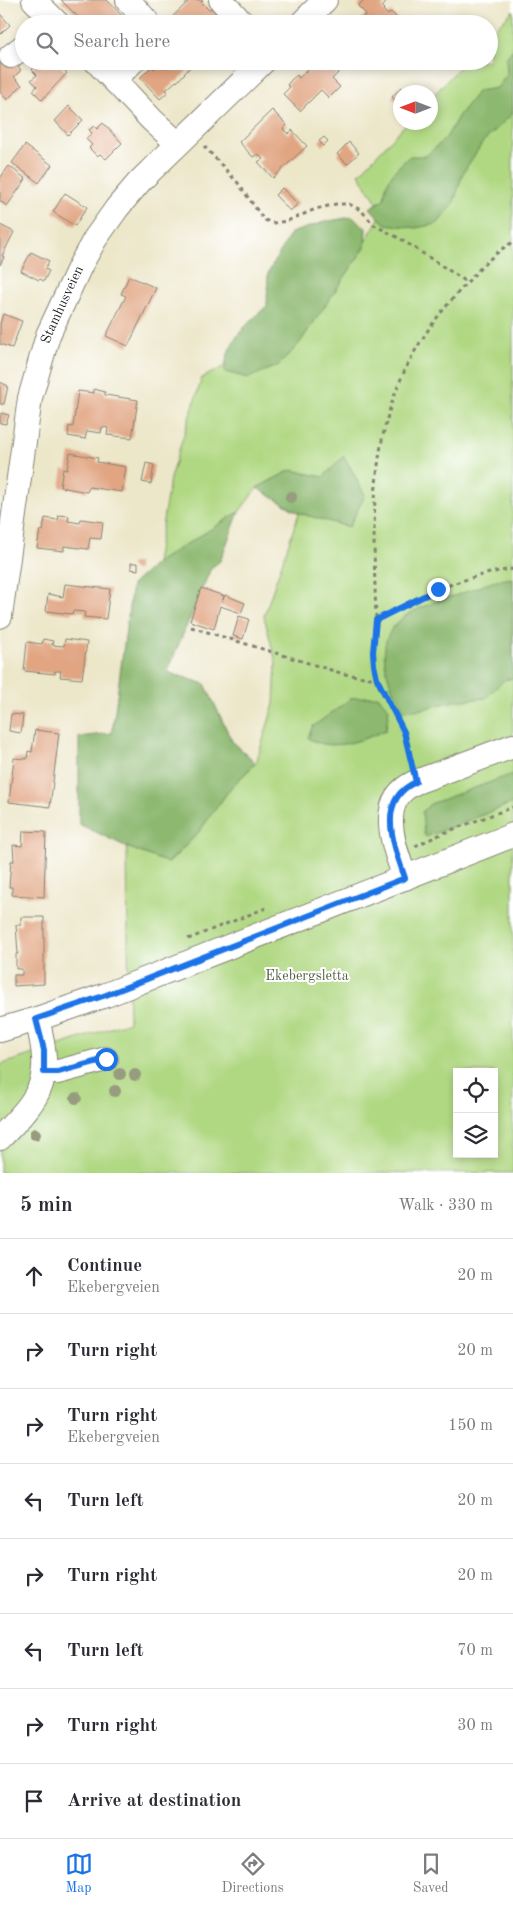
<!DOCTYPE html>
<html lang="en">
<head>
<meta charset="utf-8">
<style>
  body { margin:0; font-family:"Old Standard TT",serif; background:#f7f7f7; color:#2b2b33 }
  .controls { position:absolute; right:15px; bottom:15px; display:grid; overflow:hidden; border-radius:0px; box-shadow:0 2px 8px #0003 }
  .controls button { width:45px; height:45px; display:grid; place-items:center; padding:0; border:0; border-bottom:1px solid #e1e1e2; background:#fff; color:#2b2b33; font:25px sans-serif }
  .compass { position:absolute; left:393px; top:85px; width:45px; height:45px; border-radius:50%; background:#fff; box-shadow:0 2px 8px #0003; rotate:270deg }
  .stop { position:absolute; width:15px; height:15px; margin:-11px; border:4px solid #1a73e8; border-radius:50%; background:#fff }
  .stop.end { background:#1a73e8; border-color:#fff; box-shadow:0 1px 5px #0008 }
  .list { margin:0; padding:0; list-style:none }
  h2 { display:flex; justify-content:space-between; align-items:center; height:65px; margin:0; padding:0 20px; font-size:21px }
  h2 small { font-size:16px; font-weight:400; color:#7c7c81 }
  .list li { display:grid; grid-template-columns:32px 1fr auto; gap:15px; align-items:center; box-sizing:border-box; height:75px; padding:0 20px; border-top:1px solid #e1e1e2 }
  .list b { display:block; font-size:19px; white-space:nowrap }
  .list p { margin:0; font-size:16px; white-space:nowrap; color:#7c7c81 }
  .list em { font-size:16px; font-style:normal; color:#7c7c81 }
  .icon { flex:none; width:28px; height:28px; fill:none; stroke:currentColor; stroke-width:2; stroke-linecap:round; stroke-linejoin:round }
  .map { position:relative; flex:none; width:513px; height:1173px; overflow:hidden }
  .search { position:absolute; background:#fff; box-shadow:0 2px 8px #0003; left:15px; right:15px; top:15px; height:55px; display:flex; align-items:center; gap:12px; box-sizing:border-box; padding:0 18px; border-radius:28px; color:#7c7c81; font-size:19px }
  .sheet { height:665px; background:#fff }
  nav { display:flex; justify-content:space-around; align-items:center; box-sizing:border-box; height:70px; border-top:1px solid #e1e1e2; background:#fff; font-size:14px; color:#7c7c81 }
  nav a { display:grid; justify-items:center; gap:2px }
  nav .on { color:#1a73e8 }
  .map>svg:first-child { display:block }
  .green { fill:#b0d882; stroke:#667a4f; fill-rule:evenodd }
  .forest { fill:#8cb870; stroke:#546a46 }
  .building { fill:#e1a582 }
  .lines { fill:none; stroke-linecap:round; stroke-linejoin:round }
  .minor-casing { stroke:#848273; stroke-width:26 }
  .path { stroke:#848273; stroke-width:3; stroke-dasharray:4 4; stroke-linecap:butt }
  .minor { stroke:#fff; stroke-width:24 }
  .tree { fill:#979c7e }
  .route { stroke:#1a73e8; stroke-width:6 }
  .labels { text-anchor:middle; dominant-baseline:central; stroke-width:4; stroke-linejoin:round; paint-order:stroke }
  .street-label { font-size:14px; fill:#1c1c1c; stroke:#fff }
  .park-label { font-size:14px; fill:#505e40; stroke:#fff }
</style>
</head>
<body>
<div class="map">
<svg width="513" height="1173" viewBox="0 0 513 1173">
  <rect width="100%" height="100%" fill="#fff"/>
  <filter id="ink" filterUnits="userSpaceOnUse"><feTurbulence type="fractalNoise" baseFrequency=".02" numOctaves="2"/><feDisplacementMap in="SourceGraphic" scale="10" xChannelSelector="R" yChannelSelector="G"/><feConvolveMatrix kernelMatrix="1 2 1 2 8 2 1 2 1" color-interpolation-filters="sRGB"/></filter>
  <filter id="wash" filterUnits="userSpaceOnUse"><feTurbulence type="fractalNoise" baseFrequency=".0096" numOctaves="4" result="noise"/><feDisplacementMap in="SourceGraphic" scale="20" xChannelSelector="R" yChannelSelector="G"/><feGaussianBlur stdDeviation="1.12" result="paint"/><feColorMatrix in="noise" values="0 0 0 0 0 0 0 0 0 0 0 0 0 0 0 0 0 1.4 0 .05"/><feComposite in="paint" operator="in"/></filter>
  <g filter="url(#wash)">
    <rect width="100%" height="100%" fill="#ede7ca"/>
    <path class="green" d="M513,10V1173H0V1065L129,1022L127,847L169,863L198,833L232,786L256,763L274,704L276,663L264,616L299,513L349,527L323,477L291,470L257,488L239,512L156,563L170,478L202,378L225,366L251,362L338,286L383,212L359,174L407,123L430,122L431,98L465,61H489V35ZM457,1072H494V1154H457Z"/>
    <g class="forest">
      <path d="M513,49V113L483,142L463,173L453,205L437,224L416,228L385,224L370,208L384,199C385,179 395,169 410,156H426L446,138L459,115L478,91L497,88L507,74L506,58Z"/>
      <path d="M352,217L366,227L365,247L299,344L279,365L248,378L225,372C225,342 247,324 267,306L268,273L291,233L324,222Z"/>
      <polygon points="344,456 365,495 349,527 299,513 257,488 291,470 323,477"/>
      <polygon points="239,512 220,561 211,568 167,672 205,684 232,741 256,763 232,786 198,833 168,863 127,847 79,824 79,737 112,733 132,585 156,563"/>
      <path d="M513,578V678L504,680L486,698L454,701L423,709L403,711C387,680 369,639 407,615C421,606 439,601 454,596C474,589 492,580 513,578Z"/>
      <path d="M378,696L389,709L386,730C363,740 332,753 308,738L312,727L352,698Z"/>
      <polygon points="513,774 513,803 426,837 424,834 422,812 430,804"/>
    </g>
    <g id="blocks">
      <g class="building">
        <polygon points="61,0 107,0 130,24 85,24"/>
        <polygon points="190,0 203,0 201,2 209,10 211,8 226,24 179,24 169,20"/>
        <polygon points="364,0 383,0 386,3 382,7 384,9 383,10 388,15 391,12 403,24 360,24 358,22 366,14 358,6"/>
        <polygon points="0,14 10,25 0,35"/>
        <polygon points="6,56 21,70 14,77 22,85 7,100 0,92 0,62"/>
        <polygon points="38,61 61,61 64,64 61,67 67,73 42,100 33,91 37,86 31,80 37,75 32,70"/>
        <polygon points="162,61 199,61 193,67 192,65 177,82 176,81 166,90 168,92 160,99 140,78 152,66 154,69"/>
        <polygon points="311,61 335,61 342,69 332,79 340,87 329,98 321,90 300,111 283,94 290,87 287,85 291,80 297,75 299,78 310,67 308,64"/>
        <polygon points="401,87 407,92 400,92 400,105 392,97"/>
        <polygon points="69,106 83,120 68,135 55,121"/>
        <polygon points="272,110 287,125 283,129 288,134 292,130 307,146 273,178 258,162 263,159 258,154 253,157 239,142"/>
        <polygon points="103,123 122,143 106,159 100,154 97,156 89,148 92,145 86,139 92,133 89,130 94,126 97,129"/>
        <polygon points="324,137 328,141 323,146 319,141"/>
        <polygon points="349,142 359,153 347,164 337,154"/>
        <polygon points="25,145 52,165 39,183 12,163"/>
        <polygon points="9,166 26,179 7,206 0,201 0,178"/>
        <polygon points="282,188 298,204 290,211 275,195"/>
        <polygon points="65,193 87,207 75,226 53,212"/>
        <polygon points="0,225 14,232 2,256 4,257 0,265"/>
        <polygon points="31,252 49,261 45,269 49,271 44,281 40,279 39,280 21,271"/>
        <polygon points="129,276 156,288 128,346 106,336 126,296 121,294"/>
        <polygon points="3,314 22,321 12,348 0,344 0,324"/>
        <polygon points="0,382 8,386 4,404 0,404"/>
        <polygon points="94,389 105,392 105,395 138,400 132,438 107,435 108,428 102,427 101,433 87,431 85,439 68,436 69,426 73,427 78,391 94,393"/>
        <polygon points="1,413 9,415 6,424 0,423"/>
        <polygon points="70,453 98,458 97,462 126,467 122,492 89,487 87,492 60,487 63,469 67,470"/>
        <polygon points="146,463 154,465 151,484 142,482"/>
        <polygon points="59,515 69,516 68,521 80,523 81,519 103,522 101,539 90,538 88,549 64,546 64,551 37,548 40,530 43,531 45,518 58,520"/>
        <polygon points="131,563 138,563 138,570 131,569"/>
        <polygon points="65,584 110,589 106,619 84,617 85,612 73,611 72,614 46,611 48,594 63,597"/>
        <polygon points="201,588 224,596 222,602 225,595 245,603 241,613 220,606 214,629 190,621"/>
        <polygon points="239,616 249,619 243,639 233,636"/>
        <polygon points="43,639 53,641 52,645 64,646 65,639 87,642 82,679 60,677 61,671 55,671 55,674 24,671 27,642 42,644"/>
        <polygon points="11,714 23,715 21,733 9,731"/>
        <polygon points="35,730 59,733 50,807 9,802 14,758 27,759 28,751 32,752"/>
        <polygon points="23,831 46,832 44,897 12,895 12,887 9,887 11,861 14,861 13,845 22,846"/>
        <polygon points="21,917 44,917 44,984 14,986 14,975 22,975 22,969 16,969 16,954 18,954 16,925 21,925"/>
      </g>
    </g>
  </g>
  <g filter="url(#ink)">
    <use href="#blocks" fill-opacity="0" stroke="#848273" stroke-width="1"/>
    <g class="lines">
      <defs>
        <g id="minor">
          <polyline points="34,0 58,24"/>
          <polyline points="128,0 149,24"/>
          <polyline points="221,0 243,24"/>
          <polyline points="301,24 325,0"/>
          <polyline points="11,56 24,46"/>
          <polyline points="96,61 152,120 177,143"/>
          <polyline points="114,80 133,61"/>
          <path id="s1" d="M0,616L30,398L48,335L80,266L95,239L117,208L140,181L264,61"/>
          <path d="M405,878C394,846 375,800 416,782L513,746"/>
          <polyline points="0,1030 37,1019 106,995 513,835"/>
          <polyline points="44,1072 58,1072 106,1059"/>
          <path d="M0,1138C43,1094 53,1081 37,1019"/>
        </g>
      </defs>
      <use href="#minor" class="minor-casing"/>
      <g class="path">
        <polyline points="204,146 238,183 264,220 274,223 287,221 316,209 336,204 349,204 361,210 374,225 399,238 467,282"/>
        <path d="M376,620C418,597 464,575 513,569"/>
        <polyline points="191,627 344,674 377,679"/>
        <path d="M412,762C409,751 408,739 403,729C393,709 377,687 374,664C372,649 376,634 376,619C372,493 366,396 455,296C472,277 491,254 513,242"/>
        <polyline points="415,846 446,832 513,807"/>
        <polyline points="188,939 266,908"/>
      </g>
      <use href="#minor" class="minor"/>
    </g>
    <g class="tree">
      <circle cx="291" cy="497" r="6"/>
      <circle cx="120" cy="1074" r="6"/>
      <circle cx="135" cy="1075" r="6"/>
      <circle cx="115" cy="1091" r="6"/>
      <circle cx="76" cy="1098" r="6"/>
      <circle cx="35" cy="1134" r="6"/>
    </g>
  </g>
  <g class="lines" filter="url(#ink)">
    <path class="route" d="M106,1059L58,1072H44V1050L36,1019L106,995L405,878C394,846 375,800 416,782L404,732L377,679L374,665L373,652L376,620L438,589"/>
  </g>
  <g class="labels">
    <g class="street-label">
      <text stroke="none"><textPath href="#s1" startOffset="319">Stamhusveien</textPath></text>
    </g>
    <g class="park-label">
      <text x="307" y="976">Ekebergsletta</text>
    </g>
  </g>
</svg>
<div class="controls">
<button><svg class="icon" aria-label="locate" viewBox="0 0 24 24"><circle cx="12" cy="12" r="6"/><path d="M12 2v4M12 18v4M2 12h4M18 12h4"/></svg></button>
<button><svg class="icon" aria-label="layers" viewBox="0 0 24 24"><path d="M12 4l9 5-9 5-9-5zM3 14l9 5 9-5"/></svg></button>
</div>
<svg class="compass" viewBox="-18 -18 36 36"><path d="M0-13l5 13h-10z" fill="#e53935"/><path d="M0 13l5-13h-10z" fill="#7c7c81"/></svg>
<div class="stop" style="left:106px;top:1059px"></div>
<div class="stop end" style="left:438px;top:589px"></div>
<div class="search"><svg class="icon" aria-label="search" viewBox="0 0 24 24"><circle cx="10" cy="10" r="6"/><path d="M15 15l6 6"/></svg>Search here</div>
</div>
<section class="sheet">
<h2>5 min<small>Walk · 330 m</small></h2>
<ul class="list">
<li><svg class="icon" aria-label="ahead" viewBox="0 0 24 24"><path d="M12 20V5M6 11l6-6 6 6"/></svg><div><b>Continue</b><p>Ekebergveien</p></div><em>20 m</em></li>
<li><svg class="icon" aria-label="right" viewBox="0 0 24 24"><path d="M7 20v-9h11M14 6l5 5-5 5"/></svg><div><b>Turn right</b></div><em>20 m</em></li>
<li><svg class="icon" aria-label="right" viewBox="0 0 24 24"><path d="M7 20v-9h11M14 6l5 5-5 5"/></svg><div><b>Turn right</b><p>Ekebergveien</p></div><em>150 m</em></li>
<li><svg class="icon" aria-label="left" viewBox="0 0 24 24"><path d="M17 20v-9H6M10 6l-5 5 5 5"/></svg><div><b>Turn left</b></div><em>20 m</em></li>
<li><svg class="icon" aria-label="right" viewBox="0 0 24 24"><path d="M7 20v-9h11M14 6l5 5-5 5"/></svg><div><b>Turn right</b></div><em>20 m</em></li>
<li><svg class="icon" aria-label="left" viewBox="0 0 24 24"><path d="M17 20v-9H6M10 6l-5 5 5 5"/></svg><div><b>Turn left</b></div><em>70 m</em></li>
<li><svg class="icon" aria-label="right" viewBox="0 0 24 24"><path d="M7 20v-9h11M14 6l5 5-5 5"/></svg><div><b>Turn right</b></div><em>30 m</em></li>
<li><svg class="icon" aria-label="arrive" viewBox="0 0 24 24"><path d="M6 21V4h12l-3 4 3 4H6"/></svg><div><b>Arrive at destination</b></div></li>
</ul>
</section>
<nav>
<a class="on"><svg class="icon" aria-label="map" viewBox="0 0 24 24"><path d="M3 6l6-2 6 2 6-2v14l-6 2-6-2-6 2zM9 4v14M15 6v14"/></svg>Map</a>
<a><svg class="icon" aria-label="directions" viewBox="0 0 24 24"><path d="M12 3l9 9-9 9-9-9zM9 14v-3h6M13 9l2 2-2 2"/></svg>Directions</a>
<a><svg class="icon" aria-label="saved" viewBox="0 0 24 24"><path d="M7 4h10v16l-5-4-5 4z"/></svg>Saved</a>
</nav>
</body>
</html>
